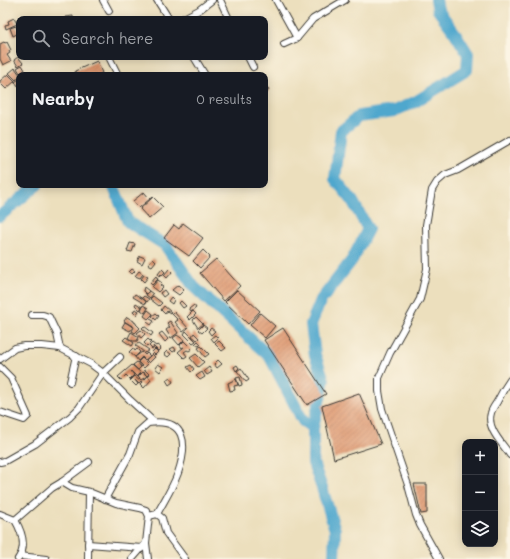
<!DOCTYPE html>
<html lang="en">
<head>
<meta charset="utf-8">
<style>
  body { margin:0; font-family:Mali,sans-serif; background:#20242c; color:#f1f3f6 }
  .controls { position:absolute; right:12px; bottom:12px; display:grid; overflow:hidden; border-radius:8px; box-shadow:0 2px 10px #0003 }
  .controls button { width:36px; height:36px; display:grid; place-items:center; padding:0; border:0; border-bottom:1px solid #363941; background:#171b24; color:#f1f3f6; font:20px sans-serif }
  .list { margin:0; padding:0; list-style:none }
  h2 { display:flex; justify-content:space-between; align-items:center; height:52px; margin:0; padding:0 16px; font-size:17px }
  h2 small { font-size:13px; font-weight:400; color:#9ea1a6 }
  .icon { flex:none; width:22px; height:22px; fill:none; stroke:currentColor; stroke-width:2; stroke-linecap:round; stroke-linejoin:round }
  .map { position:relative; flex:none; width:510px; height:559px; overflow:hidden }
  .search { position:absolute; background:#171b24; box-shadow:0 2px 10px #0003; left:16px; top:16px; width:252px; height:44px; display:flex; align-items:center; gap:10px; box-sizing:border-box; padding:0 14px; border-radius:8px; color:#9ea1a6; font-size:15px }
  .panel { position:absolute; background:#171b24; box-shadow:0 2px 10px #0003; left:16px; top:72px; width:252px; height:116px; border-radius:8px }
  .map>svg:first-child { display:block }
  .lines { fill:none; stroke-linecap:round; stroke-linejoin:round }
  .river { stroke:#50a7cd; stroke-width:12 }
  .building { fill:url(#building-hatch) }
  .street-casing { stroke:#3b3934; stroke-width:8 }
  .street { stroke:#fff; stroke-width:6 }
</style>
</head>
<body>
<div class="map">
<svg width="510" height="559" viewBox="0 0 510 559">
  <defs>
    <pattern id="building-hatch" width="6" height="6" patternUnits="userSpaceOnUse"><rect width="6" height="6" fill="#dc9066"/><path d="M-1 1l2-2M0 6l6-6M5 7l2-2" fill="none" stroke="#b27553"/></pattern>
  </defs>
  <rect width="100%" height="100%" fill="#fcf5e5"/>
  <filter id="ink" filterUnits="userSpaceOnUse"><feTurbulence type="fractalNoise" baseFrequency=".025" numOctaves="2"/><feDisplacementMap in="SourceGraphic" scale="8" xChannelSelector="R" yChannelSelector="G"/><feConvolveMatrix kernelMatrix="1 2 1 2 8 2 1 2 1" color-interpolation-filters="sRGB"/></filter>
  <filter id="wash" filterUnits="userSpaceOnUse"><feTurbulence type="fractalNoise" baseFrequency=".012" numOctaves="4" result="noise"/><feDisplacementMap in="SourceGraphic" scale="16" xChannelSelector="R" yChannelSelector="G"/><feGaussianBlur stdDeviation="0.9" result="paint"/><feColorMatrix in="noise" values="0 0 0 0 0 0 0 0 0 0 0 0 0 0 0 0 0 1.4 0 .05"/><feComposite in="paint" operator="in"/></filter>
  <g filter="url(#wash)">
    <rect width="100%" height="100%" fill="#ecdfbd"/>
    <g class="lines">
      <g class="river">
        <polyline points="113,185 128,222 165,245 194,287 270,357 303,421 313,428"/>
        <polyline points="0,216 37,185"/>
        <polyline points="334,559 335,530 322,488 313,463 313,428 324,380 315,355 311,324 321,300 352,260 368,229 352,200 335,179 341,131 359,116 394,111 415,102 467,70 468,54 455,33 438,10 436,0"/>
      </g>
    </g>
    <g id="blocks">
      <g class="building">
        <polygon points="73,16 73,19 66,19 66,17"/>
        <polygon points="14,18 17,24 6,29 5,25 9,24 8,21"/>
        <polygon points="16,26 19,33 13,36 10,28"/>
        <polygon points="4,42 5,43 7,42 11,50 9,51 10,53 7,55 11,61 3,65 0,59 0,44"/>
        <polygon points="18,57 23,63 18,66 14,60"/>
        <polygon points="97,61 102,73 98,75 77,75 75,71"/>
        <polygon points="22,65 25,70 20,73 17,68"/>
        <polygon points="15,68 20,75 16,80 9,73"/>
        <polygon points="8,74 15,81 6,89 0,83 0,81"/>
        <polygon points="19,79 19,87 15,82"/>
        <polygon points="265,86 269,89 265,96"/>
        <polygon points="144,192 150,199 139,208 133,201"/>
        <polygon points="153,197 163,207 149,219 140,209"/>
        <polygon points="183,223 203,238 189,256 164,238 174,225 179,229"/>
        <polygon points="130,243 135,244 132,252 127,251"/>
        <polygon points="203,250 210,257 200,268 193,261"/>
        <polygon points="140,256 145,258 142,264 137,261"/>
        <polygon points="153,258 156,261 152,266 148,264"/>
        <polygon points="216,259 240,286 224,301 200,273"/>
        <polygon points="132,269 135,271 132,274 129,272"/>
        <polygon points="162,269 165,272 162,275 161,274 159,276 158,274"/>
        <polygon points="169,269 172,272 167,278 164,275"/>
        <polygon points="139,271 143,274 140,278 135,276"/>
        <polygon points="144,275 148,277 144,282 141,279"/>
        <polygon points="156,276 158,279 152,285 150,283"/>
        <polygon points="158,280 162,283 160,285 163,287 158,292 152,287"/>
        <polygon points="178,285 184,290 179,295 172,290"/>
        <polygon points="144,287 149,291 146,294 143,291"/>
        <polygon points="164,290 167,294 163,297 160,293"/>
        <polygon points="237,290 260,311 248,324 225,302"/>
        <polygon points="149,291 153,294 150,298 146,295"/>
        <polygon points="135,294 146,301 145,304 133,297"/>
        <polygon points="144,296 149,299 147,302 142,298"/>
        <polygon points="153,296 162,303 159,306 150,299"/>
        <polygon points="171,297 174,300 172,304 168,301"/>
        <polygon points="181,301 186,306 183,308 179,303"/>
        <polygon points="136,303 142,307 140,310 135,305"/>
        <polygon points="143,305 148,308 145,313 141,310"/>
        <polygon points="194,305 196,308 191,312 189,309"/>
        <polygon points="164,306 171,312 170,313 167,311 165,314 161,310"/>
        <polygon points="135,309 139,311 136,315 133,312"/>
        <polygon points="148,310 153,314 148,319 144,316"/>
        <polygon points="193,311 196,314 190,320 187,317"/>
        <polygon points="174,312 188,328 183,332 175,322 178,320 172,314"/>
        <polygon points="156,313 159,316 156,320 152,316"/>
        <polygon points="260,313 275,326 265,338 250,325"/>
        <polygon points="127,317 134,321 134,322 136,323 136,324 140,328 135,333 132,331 134,327 124,321"/>
        <polygon points="196,317 203,324 198,328 193,320"/>
        <polygon points="150,319 154,321 151,325 147,322"/>
        <polygon points="170,321 178,333 171,338 166,330 170,327 167,323"/>
        <polygon points="125,322 133,327 130,331 122,327"/>
        <polygon points="203,325 207,328 202,333 198,330"/>
        <polygon points="144,326 153,333 151,336 142,328"/>
        <polygon points="211,328 215,331 211,335 208,331"/>
        <polygon points="283,328 326,394 307,405 264,340"/>
        <polygon points="141,330 145,334 141,338 137,333"/>
        <polygon points="186,331 196,341 193,343 184,334"/>
        <polygon points="131,332 139,337 137,341 133,341 128,338"/>
        <polygon points="162,332 168,339 165,342 159,334"/>
        <polygon points="194,333 199,338 197,340 192,336"/>
        <polygon points="177,335 184,340 179,345 173,338"/>
        <polygon points="215,335 218,338 214,342 211,338"/>
        <polygon points="126,337 134,343 132,346 123,340"/>
        <polygon points="148,339 151,342 147,346 144,343"/>
        <polygon points="184,341 192,349 189,351 187,350 184,352 187,356 184,358 178,352 184,347 182,348 180,345"/>
        <polygon points="198,341 201,344 199,346 195,344"/>
        <polygon points="219,341 226,348 222,351 215,344"/>
        <polygon points="139,343 149,350 145,353 135,345"/>
        <polygon points="152,343 156,346 157,345 161,348 158,351 153,346 154,348 152,349 149,346"/>
        <polygon points="201,346 209,354 205,357 198,348"/>
        <polygon points="174,347 176,350 173,352 170,349"/>
        <polygon points="133,348 135,351 137,349 140,352 135,357 129,352"/>
        <polygon points="155,349 158,352 155,355 152,352"/>
        <polygon points="167,351 171,354 168,357 164,354"/>
        <polygon points="142,352 145,355 147,353 150,356 145,360 142,357 138,361 135,357"/>
        <polygon points="152,354 155,357 149,363 146,360"/>
        <polygon points="196,354 204,362 198,367 190,358"/>
        <polygon points="142,358 148,364 144,368 138,362"/>
        <polygon points="218,360 222,364 217,368 214,364"/>
        <polygon points="137,362 141,367 138,370 133,365"/>
        <polygon points="158,364 163,367 160,372 155,368"/>
        <polygon points="132,365 141,373 137,377 131,371 134,375 130,379 126,375 121,380 118,377"/>
        <polygon points="191,365 194,369 191,372 187,367"/>
        <polygon points="237,365 239,368 236,371 234,367"/>
        <polygon points="209,367 212,372 207,375 204,371"/>
        <polygon points="241,368 249,380 246,382 237,371"/>
        <polygon points="145,370 149,374 147,376 143,371"/>
        <polygon points="143,372 147,376 141,380 138,377"/>
        <polygon points="202,372 205,377 200,380 196,376"/>
        <polygon points="134,376 141,382 139,384 135,380 138,384 136,386 130,380"/>
        <polygon points="148,376 151,380 144,388 140,384"/>
        <polygon points="170,377 173,382 169,385 166,380"/>
        <polygon points="240,377 242,385 239,386 236,378"/>
        <polygon points="236,379 238,385 234,386 235,390 230,391 228,383"/>
        <polygon points="359,393 381,444 334,459 322,406"/>
        <polygon points="414,484 427,484 427,513 421,514"/>
      </g>
    </g>
  </g>
  <g filter="url(#ink)">
    <use href="#blocks" fill-opacity="0" stroke="#3b3934" stroke-width="1"/>
    <g class="lines">
      <defs>
        <g id="street">
          <polyline points="103,0 109,11"/>
          <polyline points="157,0 169,19"/>
          <polyline points="220,0 229,19"/>
          <polyline points="276,0 297,38 284,44"/>
          <polyline points="182,19 199,10 212,0"/>
          <polyline points="297,38 313,19 345,0"/>
          <polyline points="109,57 118,75"/>
          <polyline points="194,57 205,75"/>
          <polyline points="248,57 253,67"/>
          <polyline points="32,315 43,315 49,317 57,334 60,348"/>
          <polyline points="0,359 15,348 24,346 42,346 60,348 91,364 103,373 130,400 154,422"/>
          <polyline points="0,367 11,378 28,416 24,420 0,412"/>
          <path d="M510,380C505,387 501,394 497,402C495,405 492,409 491,413C486,428 502,443 510,455"/>
          <polyline points="70,382 76,356"/>
          <polyline points="0,462 5,461 35,444 70,417 79,408 103,373 120,357"/>
          <polyline points="62,482 72,488 89,492 116,503 140,508 146,510 149,516 146,543 132,559"/>
          <path d="M105,499L130,454L138,432L148,423C186,417 188,444 178,473C173,487 164,501 157,514L149,516"/>
          <path d="M0,514L15,520C22,532 27,547 18,559"/>
          <polyline points="157,514 162,518 166,533 185,559"/>
          <polyline points="15,520 52,488 62,482 89,462"/>
          <polyline points="146,543 148,559"/>
          <polyline points="88,544 142,548"/>
          <polyline points="20,556 46,559"/>
          <polyline points="88,559 89,492"/>
          <polyline points="439,559 420,525 416,515 408,485 382,409 379,391 379,378 390,353 420,299 427,269 426,225 432,190 437,182 445,175 458,170 510,140"/>
        </g>
      </defs>
      <use href="#street" class="street-casing"/>
      <use href="#street" class="street"/>
    </g>
  </g>
</svg>
<div class="controls">
<button>+</button>
<button>−</button>
<button><svg class="icon" aria-label="layers" viewBox="0 0 24 24"><path d="M12 4l9 5-9 5-9-5zM3 14l9 5 9-5"/></svg></button>
</div>
<div class="search"><svg class="icon" aria-label="search" viewBox="0 0 24 24"><circle cx="10" cy="10" r="6"/><path d="M15 15l6 6"/></svg>Search here</div>
<section class="panel">
<h2>Nearby<small>0 results</small></h2>
<ul class="list">
</ul>
</section>
</div>
</body>
</html>
